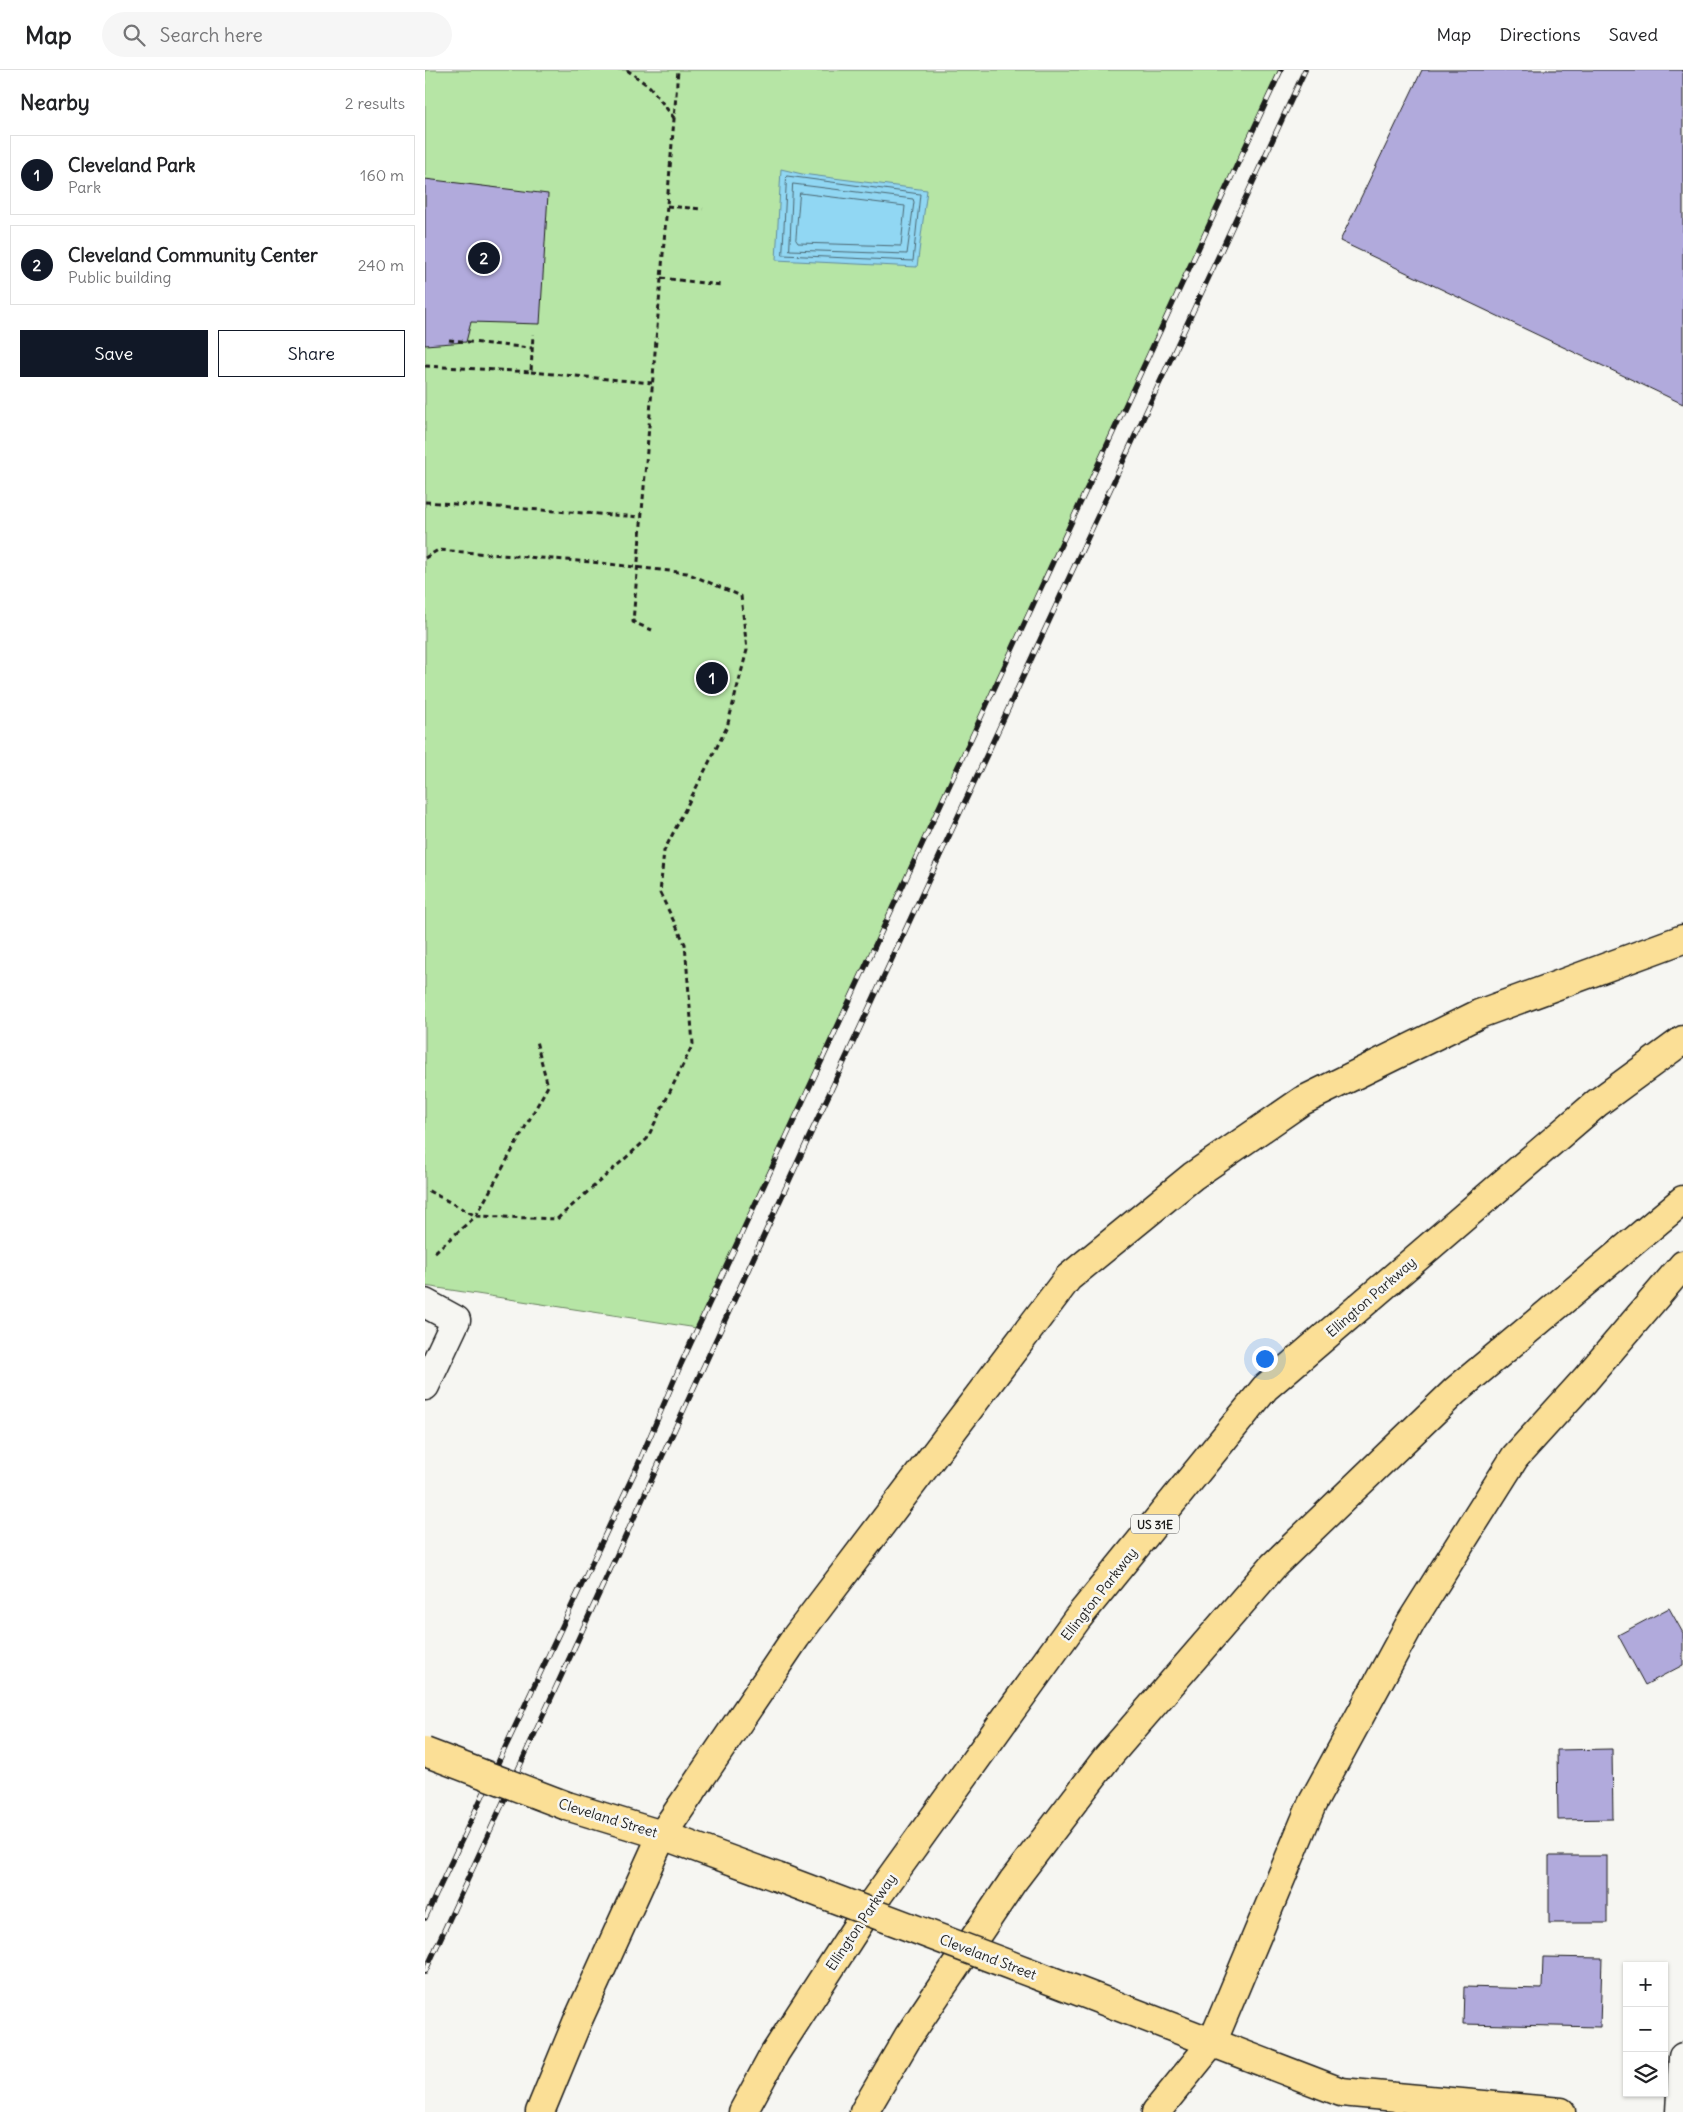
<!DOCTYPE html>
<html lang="en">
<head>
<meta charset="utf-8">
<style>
  body { margin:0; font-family:Delius,sans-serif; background:#f6f6f6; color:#202124 }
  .controls { position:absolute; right:15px; bottom:15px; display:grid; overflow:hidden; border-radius:0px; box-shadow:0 1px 4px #0004 }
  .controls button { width:45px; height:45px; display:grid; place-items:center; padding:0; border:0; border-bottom:1px solid #e0e0e0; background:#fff; color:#202124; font:25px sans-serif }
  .you { position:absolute; left:839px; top:1288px; width:18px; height:18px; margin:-12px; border:4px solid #fff; border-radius:50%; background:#1a73e8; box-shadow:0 0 0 8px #1a73e833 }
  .badge { display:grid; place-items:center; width:32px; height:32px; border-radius:50%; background:#111827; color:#fff; font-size:16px; font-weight:700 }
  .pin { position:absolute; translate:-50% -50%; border:2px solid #fff; box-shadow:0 1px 5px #0006 }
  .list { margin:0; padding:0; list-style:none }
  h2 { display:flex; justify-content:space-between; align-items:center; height:65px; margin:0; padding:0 20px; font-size:21px }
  h2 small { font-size:16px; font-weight:400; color:#757577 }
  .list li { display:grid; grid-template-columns:32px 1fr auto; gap:15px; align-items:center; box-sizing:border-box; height:80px; margin:0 10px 10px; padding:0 10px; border:1px solid #e0e0e0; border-radius:0px }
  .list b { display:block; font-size:19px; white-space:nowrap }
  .list p { margin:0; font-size:16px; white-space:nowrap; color:#757577 }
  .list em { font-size:16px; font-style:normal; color:#757577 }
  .actions { display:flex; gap:10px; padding:15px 20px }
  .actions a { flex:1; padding:11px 0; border:1px solid #111827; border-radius:0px; text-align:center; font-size:18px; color:#111827 }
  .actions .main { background:#111827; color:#fff }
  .icon { flex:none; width:28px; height:28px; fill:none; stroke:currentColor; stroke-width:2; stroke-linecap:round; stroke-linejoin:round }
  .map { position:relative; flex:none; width:1258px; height:2042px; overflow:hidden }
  header { display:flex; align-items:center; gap:30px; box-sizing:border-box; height:70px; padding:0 25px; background:#fff; border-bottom:1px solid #e0e0e0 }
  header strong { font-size:24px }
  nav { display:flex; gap:28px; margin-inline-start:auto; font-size:18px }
  .search { width:350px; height:45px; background:#f6f6f6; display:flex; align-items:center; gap:12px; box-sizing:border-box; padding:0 18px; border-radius:28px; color:#757577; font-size:19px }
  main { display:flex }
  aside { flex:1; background:#fff }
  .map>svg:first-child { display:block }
  .green { fill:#b6e5a5; stroke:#698060 }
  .water { fill:#91d7f3; stroke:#628c9d }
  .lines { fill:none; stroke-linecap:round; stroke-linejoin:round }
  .shore { stroke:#4b6772; stroke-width:1 }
  .building { fill:#b1aadc; stroke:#1c1c1c }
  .minor-casing { stroke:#1c1c1c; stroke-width:31 }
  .major-casing { stroke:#1c1c1c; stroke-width:31 }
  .highway-casing { stroke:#1c1c1c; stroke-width:31 }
  .path { stroke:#1c1c1c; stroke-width:3; stroke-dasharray:5 4; stroke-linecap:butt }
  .minor { stroke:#f6f6f2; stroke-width:28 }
  .major { stroke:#fbdf96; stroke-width:28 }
  .highway { stroke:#fbdf96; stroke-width:28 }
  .rail-casing { stroke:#1c1c1c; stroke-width:5.5 }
  .rail { stroke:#f6f6f2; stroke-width:4; stroke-dasharray:11; stroke-linecap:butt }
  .major-bridge-casing { stroke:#1c1c1c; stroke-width:31; stroke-linecap:butt }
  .major-bridge { stroke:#fbdf96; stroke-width:28 }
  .labels { text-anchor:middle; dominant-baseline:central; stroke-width:5; stroke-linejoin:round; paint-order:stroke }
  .shield { fill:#f6f6f2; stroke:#5d5d5c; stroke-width:1 }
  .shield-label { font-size:12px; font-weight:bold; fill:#1c1c1c }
  .street-label { font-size:14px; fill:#1c1c1c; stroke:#f6f6f2 }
</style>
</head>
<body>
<header>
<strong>Map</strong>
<div class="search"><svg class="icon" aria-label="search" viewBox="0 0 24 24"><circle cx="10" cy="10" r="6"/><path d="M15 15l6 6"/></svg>Search here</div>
<nav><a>Map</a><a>Directions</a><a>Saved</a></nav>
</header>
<main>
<aside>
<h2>Nearby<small>2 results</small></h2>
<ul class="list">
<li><span class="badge">1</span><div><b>Cleveland Park</b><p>Park</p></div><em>160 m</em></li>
<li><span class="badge">2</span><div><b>Cleveland Community Center</b><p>Public building</p></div><em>240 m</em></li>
</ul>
<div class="actions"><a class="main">Save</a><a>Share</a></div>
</aside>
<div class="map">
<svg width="1258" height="2042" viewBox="0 0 1258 2042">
  <rect width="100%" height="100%" fill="#f6f6f2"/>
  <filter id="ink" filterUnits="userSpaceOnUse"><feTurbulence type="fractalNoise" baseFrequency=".02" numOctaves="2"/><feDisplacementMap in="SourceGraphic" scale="10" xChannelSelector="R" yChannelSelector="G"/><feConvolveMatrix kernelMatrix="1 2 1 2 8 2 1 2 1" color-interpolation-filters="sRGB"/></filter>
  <g filter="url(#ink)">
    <polygon class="green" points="0,0 856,0 272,1258 0,1216"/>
    <polygon class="water" points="356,99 377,104 502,120 492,197 351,190"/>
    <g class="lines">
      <g class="shore">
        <polygon points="362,106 495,124 488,191 358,185"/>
        <polygon points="368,114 488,129 489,132 482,184 365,180"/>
        <polygon points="375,123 480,136 476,176 373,173 371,170"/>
      </g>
    </g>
    <g class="building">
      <polygon points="997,0 1258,0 1258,334 915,171"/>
      <polygon points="0,109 123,124 115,254 46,252 41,272 0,275"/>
      <polygon points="1244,1538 1258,1563 1258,1595 1220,1615 1193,1565"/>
      <polygon points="1187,1679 1188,1749 1133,1750 1132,1680"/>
      <rect x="1124" y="1786" width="58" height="67"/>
      <polygon points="1118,1887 1177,1888 1175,1957 1038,1954 1039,1917 1117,1919"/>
    </g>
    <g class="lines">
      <defs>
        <g id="minor">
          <polyline points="0,1233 31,1250 0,1316"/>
          <polyline points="1255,2042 1258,1987"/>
        </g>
        <g id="major">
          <polyline points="142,1736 237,1765 352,1807"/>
          <polyline points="614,1906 916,2022 1136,2042"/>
        </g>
        <g id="highway">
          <polyline points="115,2042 153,1950 237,1765 371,1567 643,1208 768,1106 877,1031 1054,944 1258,869"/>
          <polyline points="318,2042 350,1983 446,1835 652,1549 840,1318 1172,1033 1258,970"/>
          <polyline points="439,2042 483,1967 588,1811 681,1689 849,1495 1030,1321 1258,1130"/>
          <polyline points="731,2042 787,1973 887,1734 986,1552 1090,1387 1160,1310 1258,1195"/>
        </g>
      </defs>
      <use href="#minor" class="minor-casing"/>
      <use href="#major" class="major-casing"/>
      <use href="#highway" class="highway-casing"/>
      <g class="path">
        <polyline points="202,0 225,17 249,48"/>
        <polyline points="242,136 278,139"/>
        <polyline points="236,208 296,215"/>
        <polyline points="24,270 107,278"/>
        <polyline points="0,296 106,302 108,264"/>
        <polyline points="106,302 227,313"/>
        <polyline points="0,432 216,447"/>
        <polyline points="0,488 13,480 166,492 262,503 316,526 322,580 302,657 239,781 235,823 260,874 268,974 222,1069 132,1149 51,1146 0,1119"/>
        <polyline points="227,560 208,552 253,0"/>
        <polyline points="10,1182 51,1146 123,1016 111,971"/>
      </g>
      <use href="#minor" class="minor"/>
      <use href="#major" class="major"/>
      <use href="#highway" class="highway"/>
      <defs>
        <g id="rail">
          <polyline points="0,1848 212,1397 256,1294 856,0"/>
          <polyline points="0,1902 386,1063 880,0"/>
        </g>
      </defs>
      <use href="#rail" class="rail-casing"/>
      <use href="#rail" class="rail"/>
      <defs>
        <g id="major-bridge">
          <polyline points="0,1682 142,1736"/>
          <polyline points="352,1807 614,1906"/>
        </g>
      </defs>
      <use href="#major-bridge" class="major-bridge-casing"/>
      <use href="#major-bridge" class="major-bridge"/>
    </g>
  </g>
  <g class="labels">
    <rect class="shield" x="706" y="1444.5" width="48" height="19" rx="4"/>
    <g class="shield-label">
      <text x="730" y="1454">US 31E</text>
    </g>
    <g class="street-label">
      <text transform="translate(946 1227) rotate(-41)">Ellington Parkway</text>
      <text transform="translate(674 1524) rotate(-52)">Ellington Parkway</text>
      <text transform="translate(183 1748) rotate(17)">Cleveland Street</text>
      <text transform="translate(436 1852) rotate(-56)">Ellington Parkway</text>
      <text transform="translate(563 1887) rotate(21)">Cleveland Street</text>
    </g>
  </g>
</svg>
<div class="controls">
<button>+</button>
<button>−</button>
<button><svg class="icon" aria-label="layers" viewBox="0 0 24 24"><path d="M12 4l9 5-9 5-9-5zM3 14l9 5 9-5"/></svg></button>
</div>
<div class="you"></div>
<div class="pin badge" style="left:287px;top:608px">1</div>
<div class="pin badge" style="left:59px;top:188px">2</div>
</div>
</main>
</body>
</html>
